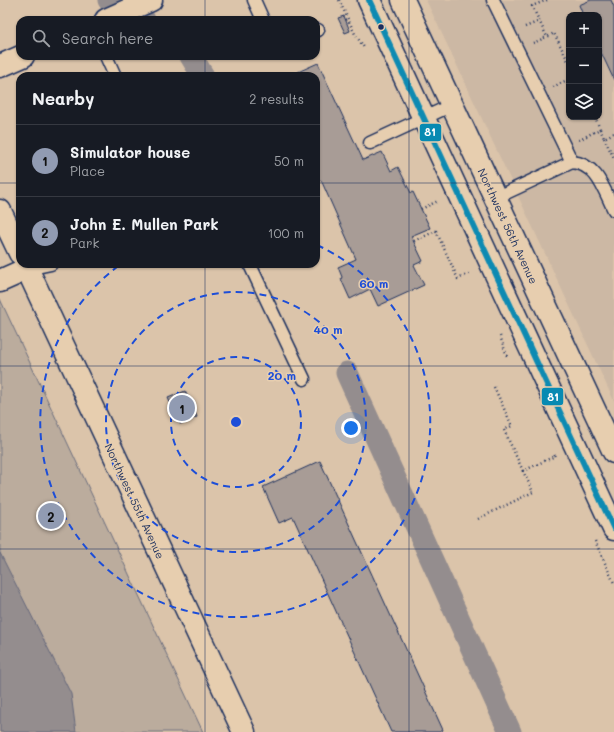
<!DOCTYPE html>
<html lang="en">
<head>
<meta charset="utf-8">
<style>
  body { margin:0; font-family:Mali,sans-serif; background:#20242c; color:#f1f3f6 }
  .controls { position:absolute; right:12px; top:12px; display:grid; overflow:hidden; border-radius:8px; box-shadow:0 1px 3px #0004 }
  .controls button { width:36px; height:36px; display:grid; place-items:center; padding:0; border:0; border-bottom:1px solid #363941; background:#171b24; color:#f1f3f6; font:20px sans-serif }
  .you { position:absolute; left:351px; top:428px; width:14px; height:14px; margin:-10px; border:3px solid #fff; border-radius:50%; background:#1a73e8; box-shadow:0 0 0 6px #1a73e833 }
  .badge { display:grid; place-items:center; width:26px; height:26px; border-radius:50%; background:#919bb2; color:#111; font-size:13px; font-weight:700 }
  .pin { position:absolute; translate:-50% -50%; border:2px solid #fff; box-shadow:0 1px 4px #0006 }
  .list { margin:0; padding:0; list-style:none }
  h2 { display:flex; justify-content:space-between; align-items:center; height:52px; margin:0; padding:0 16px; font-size:17px }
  h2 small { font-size:13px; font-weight:400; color:#9ea1a6 }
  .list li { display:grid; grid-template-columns:26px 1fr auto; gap:12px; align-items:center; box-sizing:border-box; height:72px; padding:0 16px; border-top:1px solid #363941 }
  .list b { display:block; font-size:15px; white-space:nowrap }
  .list p { margin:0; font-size:13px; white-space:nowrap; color:#9ea1a6 }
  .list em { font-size:13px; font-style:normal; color:#9ea1a6 }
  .icon { flex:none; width:22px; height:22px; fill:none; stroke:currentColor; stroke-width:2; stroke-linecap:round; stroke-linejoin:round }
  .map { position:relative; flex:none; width:614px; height:732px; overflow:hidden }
  .search { position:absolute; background:#171b24; box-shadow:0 1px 3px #0004; left:16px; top:16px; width:304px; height:44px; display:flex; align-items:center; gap:10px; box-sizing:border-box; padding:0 14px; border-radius:12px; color:#9ea1a6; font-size:15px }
  .panel { position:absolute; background:#171b24; box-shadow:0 1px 3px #0004; left:16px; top:72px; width:304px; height:196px; border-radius:12px }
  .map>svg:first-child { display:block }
  .built { fill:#ccb8a4; fill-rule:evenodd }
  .green { fill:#bbac9d; stroke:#6b6e7e }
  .water { fill:#948d8e; stroke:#64677b }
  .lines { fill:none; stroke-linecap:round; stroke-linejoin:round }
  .canal { stroke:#948d8e; stroke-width:23 }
  .building { fill:#a89c96; stroke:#1b2f5e }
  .service-casing { stroke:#1b2f5e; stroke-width:15 }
  .minor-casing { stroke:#1b2f5e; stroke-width:25 }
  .tertiary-casing { stroke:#1b2f5e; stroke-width:25 }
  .path { stroke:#1b2f5e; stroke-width:2.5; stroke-dasharray:1 3; stroke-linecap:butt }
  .service { stroke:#e7ceaf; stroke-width:12 }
  .minor { stroke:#e7ceaf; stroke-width:22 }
  .tertiary { stroke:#e7ceaf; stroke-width:22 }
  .bus-1-casing { stroke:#e7ceaf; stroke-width:9 }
  .bus-1 { stroke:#078ab2; stroke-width:6 }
  .grid { fill:none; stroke:#1b2f5e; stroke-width:1; stroke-opacity:0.55 }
  .ring { fill:none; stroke:#1d4ed8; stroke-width:2; stroke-dasharray:7 5 }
  .bus-dot { fill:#1b2f5e; stroke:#e7ceaf; stroke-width:1.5 }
  .labels { text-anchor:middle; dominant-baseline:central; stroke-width:3; stroke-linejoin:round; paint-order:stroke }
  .street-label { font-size:11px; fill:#1b2f5e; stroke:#e7ceaf }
  .centre { fill:#1d4ed8; stroke:#e7ceaf; stroke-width:2 }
  .ring-label { font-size:12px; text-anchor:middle; font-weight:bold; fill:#1d4ed8; stroke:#e7ceaf; stroke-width:3; stroke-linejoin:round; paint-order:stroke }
  .line-badge { stroke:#e7ceaf; stroke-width:1.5 }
  .badge-label { font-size:11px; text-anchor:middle; font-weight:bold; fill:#fff }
</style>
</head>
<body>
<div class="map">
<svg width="614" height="732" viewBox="0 0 614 732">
  <rect width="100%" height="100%" fill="#dbc4aa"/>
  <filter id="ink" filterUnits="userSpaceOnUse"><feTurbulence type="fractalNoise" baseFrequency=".025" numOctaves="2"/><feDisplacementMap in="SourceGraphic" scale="8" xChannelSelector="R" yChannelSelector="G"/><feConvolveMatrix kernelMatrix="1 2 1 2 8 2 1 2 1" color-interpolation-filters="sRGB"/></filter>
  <g filter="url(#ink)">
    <path class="built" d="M426,0H614V401L453,57ZM569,15H599V117H569Z"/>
    <polygon class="green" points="0,299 203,732 0,732"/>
    <polygon class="water" points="0,553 71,694 76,732 0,732"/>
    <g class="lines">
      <g class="canal">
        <polyline points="109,0 144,20"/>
        <polyline points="191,56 203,76"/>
        <polyline points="347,373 510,732"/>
      </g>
    </g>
    <g class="building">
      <polygon points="591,0 611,0 614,7 614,80 599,48 599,15 583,15 579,5"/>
      <polygon points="344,16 350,31 345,33 338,18"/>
      <polygon points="318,63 363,160 382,152 391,171 398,167 411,193 413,192 430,228 411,236 423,261 414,265 424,285 378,306 370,289 350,299 341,279 342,277 338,267 356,259 321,180 316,182 316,76 289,76"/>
      <polygon points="185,391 197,417 180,424 168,398"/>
      <polygon points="320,461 443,730 440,732 391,732 293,517 279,523 263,487"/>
    </g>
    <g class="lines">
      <defs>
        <g id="service">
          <polyline points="254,0 263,20"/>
          <polyline points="493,0 572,162"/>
          <polyline points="316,31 318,30"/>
          <polyline points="106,56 115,76"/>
          <polyline points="370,143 452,105"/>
          <path d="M495,198L572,162C597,164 604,190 614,210"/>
          <polyline points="251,267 304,379"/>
          <polyline points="27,269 51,264"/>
        </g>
        <g id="minor">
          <polyline points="106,20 151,0"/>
          <polyline points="0,66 23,56"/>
          <polyline points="0,211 20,253"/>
          <polyline points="25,264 244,732"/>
          <polyline points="0,281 27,269"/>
        </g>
        <g id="tertiary">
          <polyline points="369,0 614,529"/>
          <polyline points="403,0 614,452"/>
        </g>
      </defs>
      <use href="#service" class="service-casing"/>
      <use href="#minor" class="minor-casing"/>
      <use href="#tertiary" class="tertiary-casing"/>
      <g class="path">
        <polyline points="339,0 355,34 365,49"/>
        <polyline points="547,0 532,6 547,37 554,33 569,63"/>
        <polyline points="525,27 540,21"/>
        <polyline points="533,43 547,37"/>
        <polyline points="553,87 569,79"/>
        <polyline points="600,129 604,138 614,133"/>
        <polyline points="604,138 614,158"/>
        <polyline points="579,140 600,129 595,117"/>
        <polyline points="421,209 438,201"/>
        <polyline points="414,241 436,231 458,279 471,273"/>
        <polyline points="500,336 507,356"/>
        <polyline points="494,387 512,426 504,430 523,471"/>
        <polyline points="478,519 533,492 523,471 555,456 554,454"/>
        <polyline points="595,541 614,583"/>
      </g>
      <use href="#service" class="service"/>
      <use href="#minor" class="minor"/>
      <use href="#tertiary" class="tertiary"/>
      <defs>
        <polyline id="bus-1" points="369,0 614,529"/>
      </defs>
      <use href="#bus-1" class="bus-1-casing"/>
      <use href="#bus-1" class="bus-1"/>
    </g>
  </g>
  <path class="grid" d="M205,0V20M409,0V732M205,56V76M0,183H20M316,183H614M205,264V732M0,366H614M0,549H614"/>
  <g class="ring">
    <circle cx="236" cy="422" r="65"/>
    <circle cx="236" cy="422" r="130"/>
    <path d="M317 245A195 195 0 1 1 121 264"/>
  </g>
  <circle class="bus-dot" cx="381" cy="27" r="3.5"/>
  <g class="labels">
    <g class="street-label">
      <text transform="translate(508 226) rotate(65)">Northwest 56th Avenue</text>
      <text transform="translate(135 501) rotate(65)">Northwest 55th Avenue</text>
    </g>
  </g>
  <circle cx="236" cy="422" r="6" class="centre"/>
  <g class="ring-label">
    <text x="374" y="288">60 m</text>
    <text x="328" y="334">40 m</text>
    <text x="282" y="380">20 m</text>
  </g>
  <g class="line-badge">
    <rect x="419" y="123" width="23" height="19" rx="4" fill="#078ab2"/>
    <rect x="541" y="387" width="23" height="19" rx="4" fill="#078ab2"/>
  </g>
  <g class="badge-label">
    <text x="430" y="136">81</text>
    <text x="553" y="401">81</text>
  </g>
</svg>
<div class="controls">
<button>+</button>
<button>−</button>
<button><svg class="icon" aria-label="layers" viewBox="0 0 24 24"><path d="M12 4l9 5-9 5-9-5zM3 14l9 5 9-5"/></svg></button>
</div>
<div class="you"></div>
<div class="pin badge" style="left:182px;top:408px">1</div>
<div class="pin badge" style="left:51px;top:516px">2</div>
<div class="search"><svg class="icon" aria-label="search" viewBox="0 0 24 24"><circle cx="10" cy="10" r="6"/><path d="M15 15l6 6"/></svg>Search here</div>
<section class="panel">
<h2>Nearby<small>2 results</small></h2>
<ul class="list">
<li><span class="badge">1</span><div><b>Simulator house</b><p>Place</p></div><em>50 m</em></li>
<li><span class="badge">2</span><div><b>John E. Mullen Park</b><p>Park</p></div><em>100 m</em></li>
</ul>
</section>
</div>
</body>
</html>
